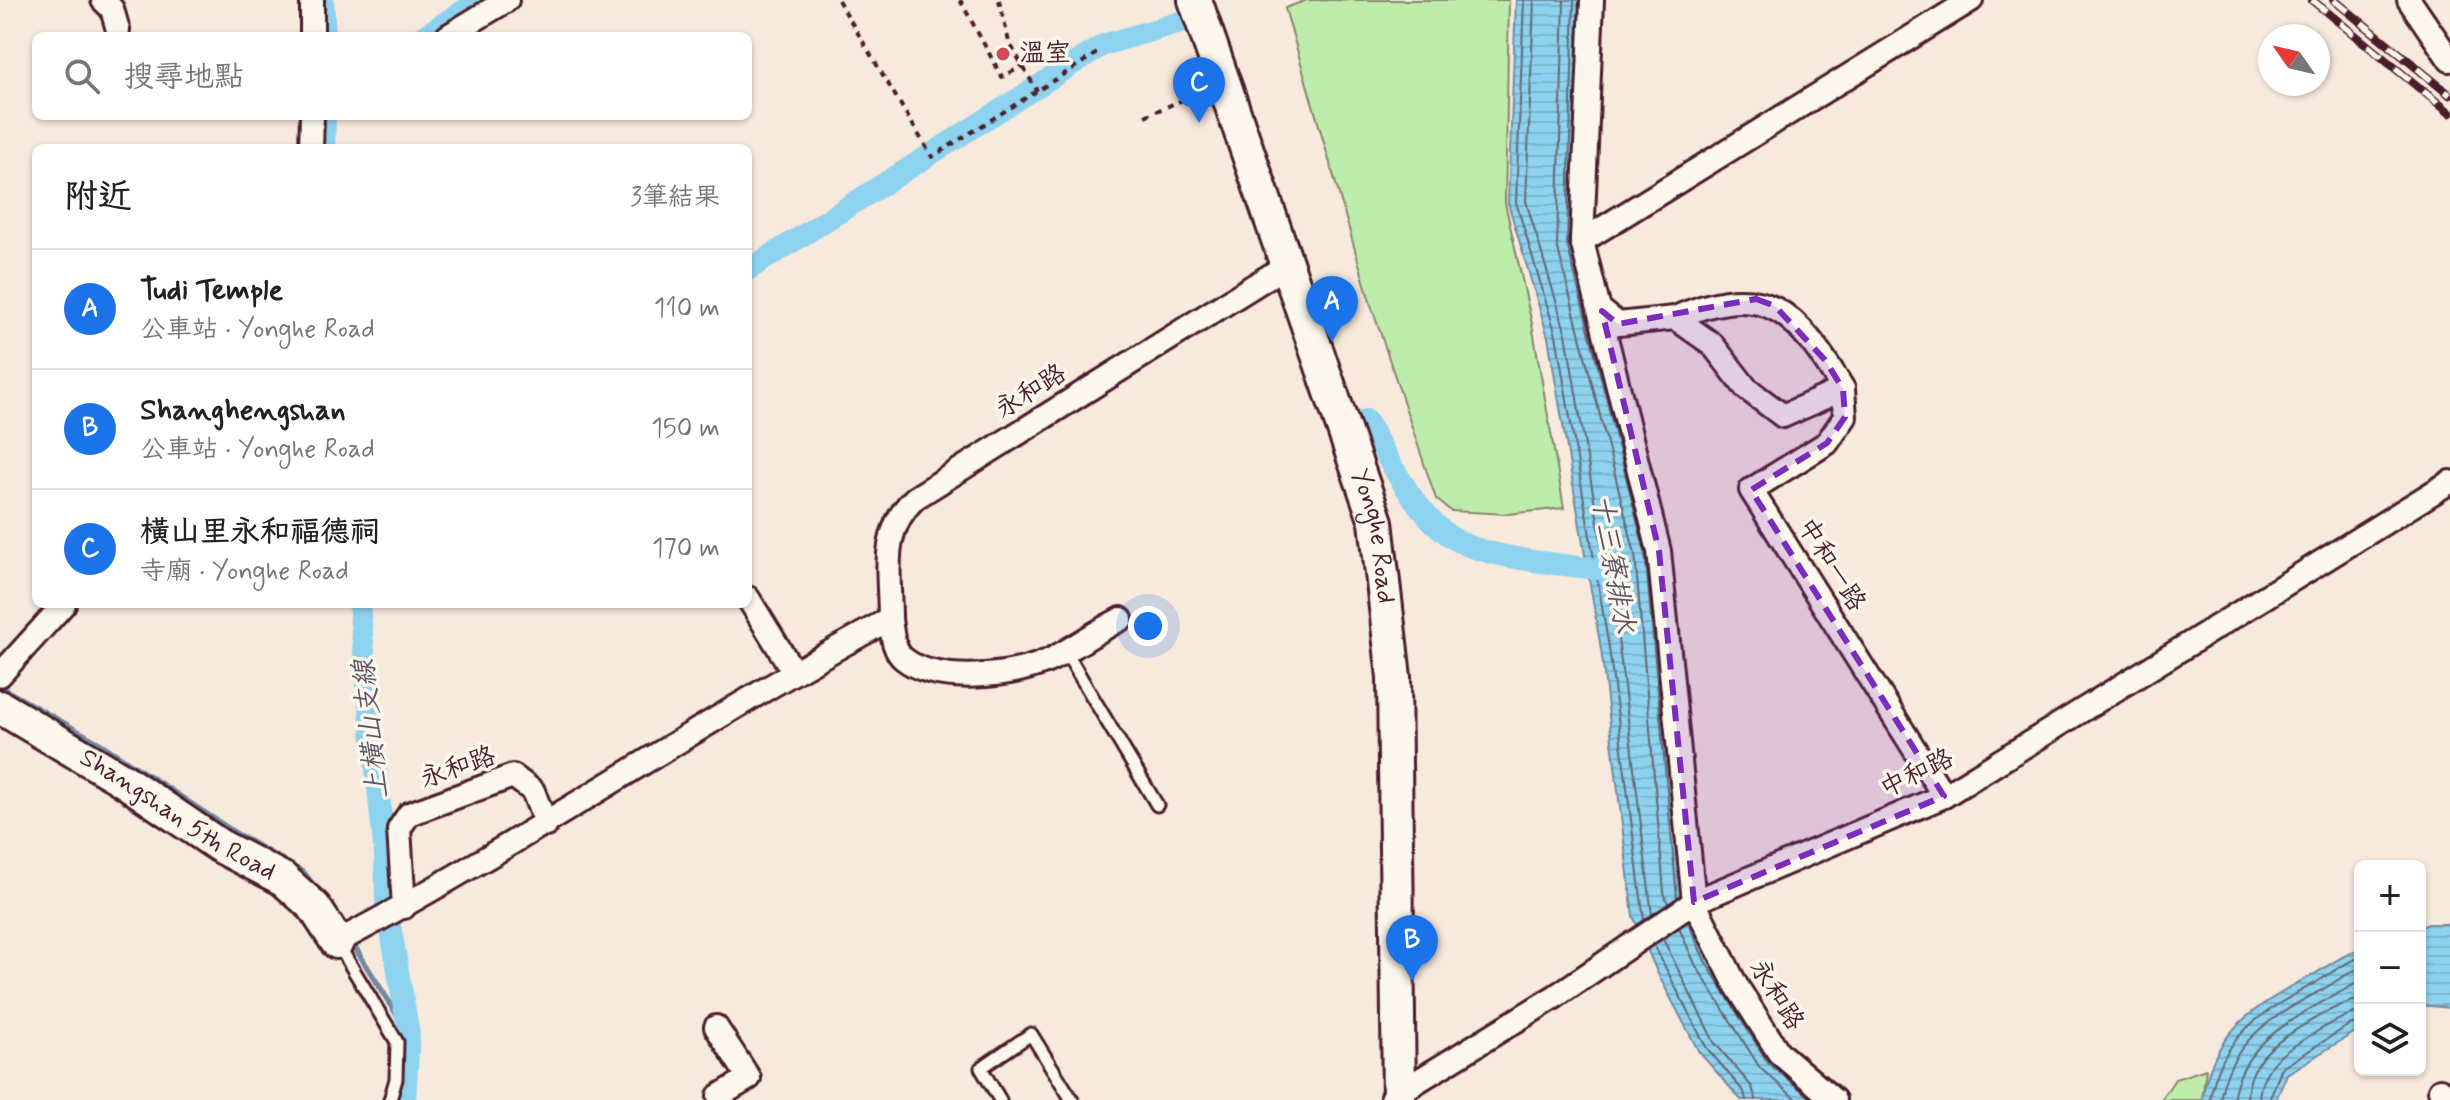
<!DOCTYPE html>
<html lang="zh-TW">
<head>
<meta charset="utf-8">
<style>
  body { margin:0; font-family:Mynerve,"LXGW WenKai TC",sans-serif; background:#f2f2f2; color:#222 }
  .controls { position:absolute; right:24px; bottom:24px; display:grid; overflow:hidden; border-radius:12px; box-shadow:0 2px 6px #0004 }
  .controls button { width:72px; height:72px; display:grid; place-items:center; padding:0; border:0; border-bottom:2px solid #e0e0e0; background:#fff; color:#222; font:40px sans-serif }
  .compass { position:absolute; left:2258px; top:24px; width:72px; height:72px; border-radius:50%; background:#fff; box-shadow:0 2px 6px #0004; rotate:304deg }
  .you { position:absolute; left:1148px; top:626px; width:28px; height:28px; margin:-20px; border:6px solid #fff; border-radius:50%; background:#1a73e8; box-shadow:0 0 0 12px #1a73e833 }
  .badge { display:grid; place-items:center; width:52px; height:52px; border-radius:50%; background:#1a73e8; color:#fff; font-size:26px; font-weight:700 }
  .pin { position:absolute; translate:-50% -66px; filter:drop-shadow(0 2px 4px #0008) }
  .pin::after { content:''; position:absolute; top:42px; width:28px; height:24px; background:inherit; clip-path:polygon(0 0,100% 0,50% 100%) }
  .list { margin:0; padding:0; list-style:none }
  h2 { display:flex; justify-content:space-between; align-items:center; height:104px; margin:0; padding:0 32px; font-size:34px }
  h2 small { font-size:26px; font-weight:400; color:#767676 }
  .list li { display:grid; grid-template-columns:52px 1fr auto; gap:24px; align-items:center; box-sizing:border-box; height:120px; padding:0 32px; border-top:2px solid #e0e0e0 }
  .list b { display:block; font-size:30px; white-space:nowrap }
  .list p { margin:0; font-size:26px; white-space:nowrap; color:#767676 }
  .list em { font-size:26px; font-style:normal; color:#767676 }
  .icon { flex:none; width:44px; height:44px; fill:none; stroke:currentColor; stroke-width:2; stroke-linecap:round; stroke-linejoin:round }
  .map { position:relative; flex:none; width:2450px; height:1100px; overflow:hidden }
  .search { position:absolute; background:#fff; box-shadow:0 2px 6px #0004; left:32px; top:32px; width:720px; height:88px; display:flex; align-items:center; gap:20px; box-sizing:border-box; padding:0 28px; border-radius:12px; color:#767676; font-size:30px }
  .panel { position:absolute; background:#fff; box-shadow:0 2px 6px #0004; left:32px; top:144px; width:720px; height:464px; border-radius:12px }
  .map>svg:first-child { display:block }
  .green { fill:#beedab; stroke:#84866b; stroke-width:2 }
  .water { fill:url(#water-rules); stroke:#728aa0; stroke-width:2 }
  .lines { fill:none; stroke-linecap:round; stroke-linejoin:round }
  .shore { stroke:#656779; stroke-width:2 }
  .stream { stroke:#728aa0; stroke-width:6 }
  .canal { stroke:#8dd2ee; stroke-width:22 }
  .lane-casing { stroke:#4a1f2b; stroke-width:17 }
  .street-casing { stroke:#4a1f2b; stroke-width:28 }
  .secondary-casing { stroke:#4a1f2b; stroke-width:38 }
  .path { stroke:#4a1f2b; stroke-width:4; stroke-dasharray:6 6; stroke-linecap:butt }
  .lane { stroke:#fbf7ec; stroke-width:11 }
  .street { stroke:#fbf7ec; stroke-width:22 }
  .secondary { stroke:#fbf7ec; stroke-width:32 }
  .rail-casing { stroke:#4a1f2b; stroke-width:9 }
  .rail { stroke:#fbf7ec; stroke-width:6; stroke-dasharray:18; stroke-linecap:butt }
  .marked { fill:#7b2cbf; fill-opacity:0.2; stroke:#7b2cbf; stroke-width:6; stroke-dasharray:16 10; stroke-linejoin:round }
  .poi-dot { fill:#d1495b; stroke:#fbf7ec; stroke-width:3 }
  .labels { text-anchor:middle; dominant-baseline:central; stroke-width:7; stroke-linejoin:round; paint-order:stroke }
  .poi-label { font-size:26px; fill:#4a1f2b; stroke:#fbf7ec; text-anchor:start }
  .street-label { font-size:26px; fill:#4a1f2b; stroke:#fbf7ec }
  .water-label { font-size:28px; font-style:italic; fill:#5e5566; stroke:#fbf7ec }
</style>
</head>
<body>
<div class="map">
<svg width="2450" height="1100" viewBox="0 0 2450 1100">
  <defs>
    <pattern id="water-rules" width="6" height="5" patternUnits="userSpaceOnUse" patternTransform="scale(2)"><rect width="6" height="5" fill="#8dd2ee"/><path d="M0 2.5h6" fill="none" stroke="#7bb4cc"/></pattern>
  </defs>
  <rect width="100%" height="100%" fill="#f8e9dd"/>
  <filter id="ink" filterUnits="userSpaceOnUse"><feTurbulence type="fractalNoise" baseFrequency=".0125" numOctaves="2"/><feDisplacementMap in="SourceGraphic" scale="16" xChannelSelector="R" yChannelSelector="G"/><feConvolveMatrix kernelMatrix="1 2 1 2 8 2 1 2 1" color-interpolation-filters="sRGB"/></filter>
  <g filter="url(#ink)">
    <g class="green">
      <polygon points="1307,0 1509,0 1505,203 1532,324 1564,508 1508,514 1451,511 1436,499 1371,305 1285,8"/>
      <polygon points="2206,1069 2202,1100 2161,1100 2175,1079"/>
    </g>
    <g class="water">
      <polygon points="1516,0 1582,0 1575,243 1653,551 1711,954 1825,1100 1741,1100 1699,1052 1657,972 1633,916 1601,649 1548,337 1508,203"/>
      <polygon points="2429,924 2450,924 2450,1008 2420,1005 2420,927"/>
      <path d="M2360,949V1029L2287,1074L2276,1100H2202C2213,1030 2253,1008 2311,976C2328,966 2342,955 2360,949Z"/>
    </g>
    <g class="lines">
      <g class="shore">
        <polyline points="1524,0 1516,202 1556,335 1609,648 1644,921"/>
        <polyline points="1534,0 1526,201 1566,334 1619,646 1652,915"/>
        <polyline points="1564,0 1557,245 1635,554 1664,892 1668,904"/>
        <polyline points="1574,0 1567,244 1645,552 1677,898"/>
        <polyline points="1688,922 1704,959 1768,1063 1813,1100"/>
        <polyline points="1679,928 1695,964 1760,1068 1797,1100"/>
        <polyline points="1663,939 1714,1042 1752,1087 1756,1100"/>
        <polyline points="1654,945 1706,1047 1744,1092 1746,1100"/>
        <path d="M2210,1100C2221,1034 2263,1012 2317,982C2331,973 2344,963 2360,957"/>
        <path d="M2220,1100C2229,1044 2269,1018 2316,993C2331,986 2344,974 2360,968"/>
        <path d="M2233,1100C2242,1035 2310,1011 2360,981"/>
        <path d="M2247,1100C2247,1084 2254,1065 2266,1053C2281,1037 2339,1001 2360,1000"/>
        <path d="M2259,1100C2259,1088 2265,1074 2272,1064C2282,1051 2344,1013 2360,1012"/>
        <polyline points="2269,1100 2282,1068 2349,1025 2360,1022"/>
      </g>
      <g class="stream">
        <polyline points="0,687 99,743 235,833 304,873 316,889"/>
        <polyline points="351,941 409,1034"/>
      </g>
      <g class="canal">
        <polyline points="323,0 325,36"/>
        <polyline points="424,36 480,0"/>
        <polyline points="324,148 325,116"/>
        <polyline points="748,270 1103,45 1184,21"/>
        <path d="M1366,420C1388,459 1421,526 1464,544C1501,560 1575,566 1616,571"/>
        <polyline points="359,604 385,855 386,902 409,1034 405,1100"/>
      </g>
      <defs>
        <g id="lane">
          <polyline points="1065,651 1157,805"/>
          <polyline points="339,946 397,1042 396,1079 390,1100"/>
          <polyline points="1000,1100 981,1068 1031,1034 1072,1100"/>
        </g>
        <g id="street">
          <polyline points="103,0 112,9 118,30"/>
          <polyline points="312,0 312,36"/>
          <polyline points="1592,0 1582,241 1659,551 1694,902 1736,985 1779,1053 1834,1100"/>
          <polyline points="2409,0 2450,60"/>
          <polyline points="448,36 507,0"/>
          <polyline points="311,148 312,116"/>
          <polyline points="1582,241 1971,0"/>
          <polyline points="1602,311 1618,324 1675,318 1712,344 1746,388 1783,416 1843,389 1845,417 1827,443 1751,490 1944,796"/>
          <path d="M1675,318C1766,278 1796,311 1843,389"/>
          <polyline points="748,598 793,671"/>
          <path d="M890,619C892,632 893,651 904,659C936,685 1016,677 1052,659C1075,647 1097,631 1121,619"/>
          <polyline points="0,675 64,604"/>
          <polyline points="404,907 399,829 409,814 513,776 533,791 546,825"/>
          <path d="M337,942C526,842 702,720 890,619C890,573 879,532 915,498L1287,265"/>
          <polyline points="716,1027 749,1078 719,1096 722,1100"/>
          <polyline points="2440,1090 2450,1097"/>
          <polyline points="1392,1097 1556,996 1694,902 1944,796 2450,482"/>
        </g>
        <g id="secondary">
          <path id="s1" d="M1195,0L1376,522L1394,677L1399,1100"/>
          <path id="s2" d="M0,707L123,780L220,846L283,879L314,907L337,942"/>
        </g>
      </defs>
      <use href="#lane" class="lane-casing"/>
      <use href="#street" class="street-casing"/>
      <use href="#secondary" class="secondary-casing"/>
      <g class="path">
        <polyline points="838,0 932,157 1102,50"/>
        <polyline points="960,0 1002,77 1023,66"/>
        <polyline points="999,0 1009,42 1037,91"/>
        <polyline points="1145,116 1201,92"/>
      </g>
      <use href="#lane" class="lane"/>
      <use href="#street" class="street"/>
      <use href="#secondary" class="secondary"/>
      <defs>
        <g id="rail">
          <polyline points="2312,0 2450,113"/>
          <polyline points="2334,0 2450,95"/>
        </g>
      </defs>
      <use href="#rail" class="rail-casing"/>
      <use href="#rail" class="rail"/>
    </g>
  </g>
  <path class="marked" d="M1756,299L1775,306L1825,360L1843,389L1845,417L1827,443L1751,490L1944,796L1694,902L1659,551L1602,311L1618,324Z"/>
  <circle class="poi-dot" cx="1003" cy="54" r="8"/>
  <g class="labels">
    <g class="poi-label">
      <text x="1019" y="54">溫室</text>
    </g>
    <g class="street-label">
      <text transform="translate(1031 392) rotate(-32)">永和路</text>
      <text stroke="none"><textPath href="#s1" startOffset="566">Yonghe Road</textPath></text>
      <text transform="translate(1831 565) rotate(58)">中和一路</text>
      <text transform="translate(458 768) rotate(-19)">永和路</text>
      <text transform="translate(1917 774) rotate(-26)">中和路</text>
      <text stroke="none"><textPath href="#s2" startOffset="208">Shangshan 5th Road</textPath></text>
      <text transform="translate(1776 995) rotate(58)">永和路</text>
    </g>
    <g class="water-label">
      <text transform="translate(1612 564) rotate(80)">十三寮排水</text>
      <text transform="translate(372 729) rotate(-96)">上橫山支線</text>
    </g>
  </g>
</svg>
<div class="controls">
<button>+</button>
<button>−</button>
<button><svg class="icon" aria-label="layers" viewBox="0 0 24 24"><path d="M12 4l9 5-9 5-9-5zM3 14l9 5 9-5"/></svg></button>
</div>
<svg class="compass" viewBox="-18 -18 36 36"><path d="M0-13l5 13h-10z" fill="#e53935"/><path d="M0 13l5-13h-10z" fill="#767676"/></svg>
<div class="you"></div>
<div class="pin badge" style="left:1332px;top:342px">A</div>
<div class="pin badge" style="left:1412px;top:981px">B</div>
<div class="pin badge" style="left:1199px;top:123px">C</div>
<div class="search"><svg class="icon" aria-label="search" viewBox="0 0 24 24"><circle cx="10" cy="10" r="6"/><path d="M15 15l6 6"/></svg>搜尋地點</div>
<section class="panel">
<h2>附近<small>3筆結果</small></h2>
<ul class="list">
<li><span class="badge">A</span><div><b>Tudi Temple</b><p>公車站 · Yonghe Road</p></div><em>110 m</em></li>
<li><span class="badge">B</span><div><b>Shanghengshan</b><p>公車站 · Yonghe Road</p></div><em>150 m</em></li>
<li><span class="badge">C</span><div><b>橫山里永和福德祠</b><p>寺廟 · Yonghe Road</p></div><em>170 m</em></li>
</ul>
</section>
</div>
</body>
</html>
